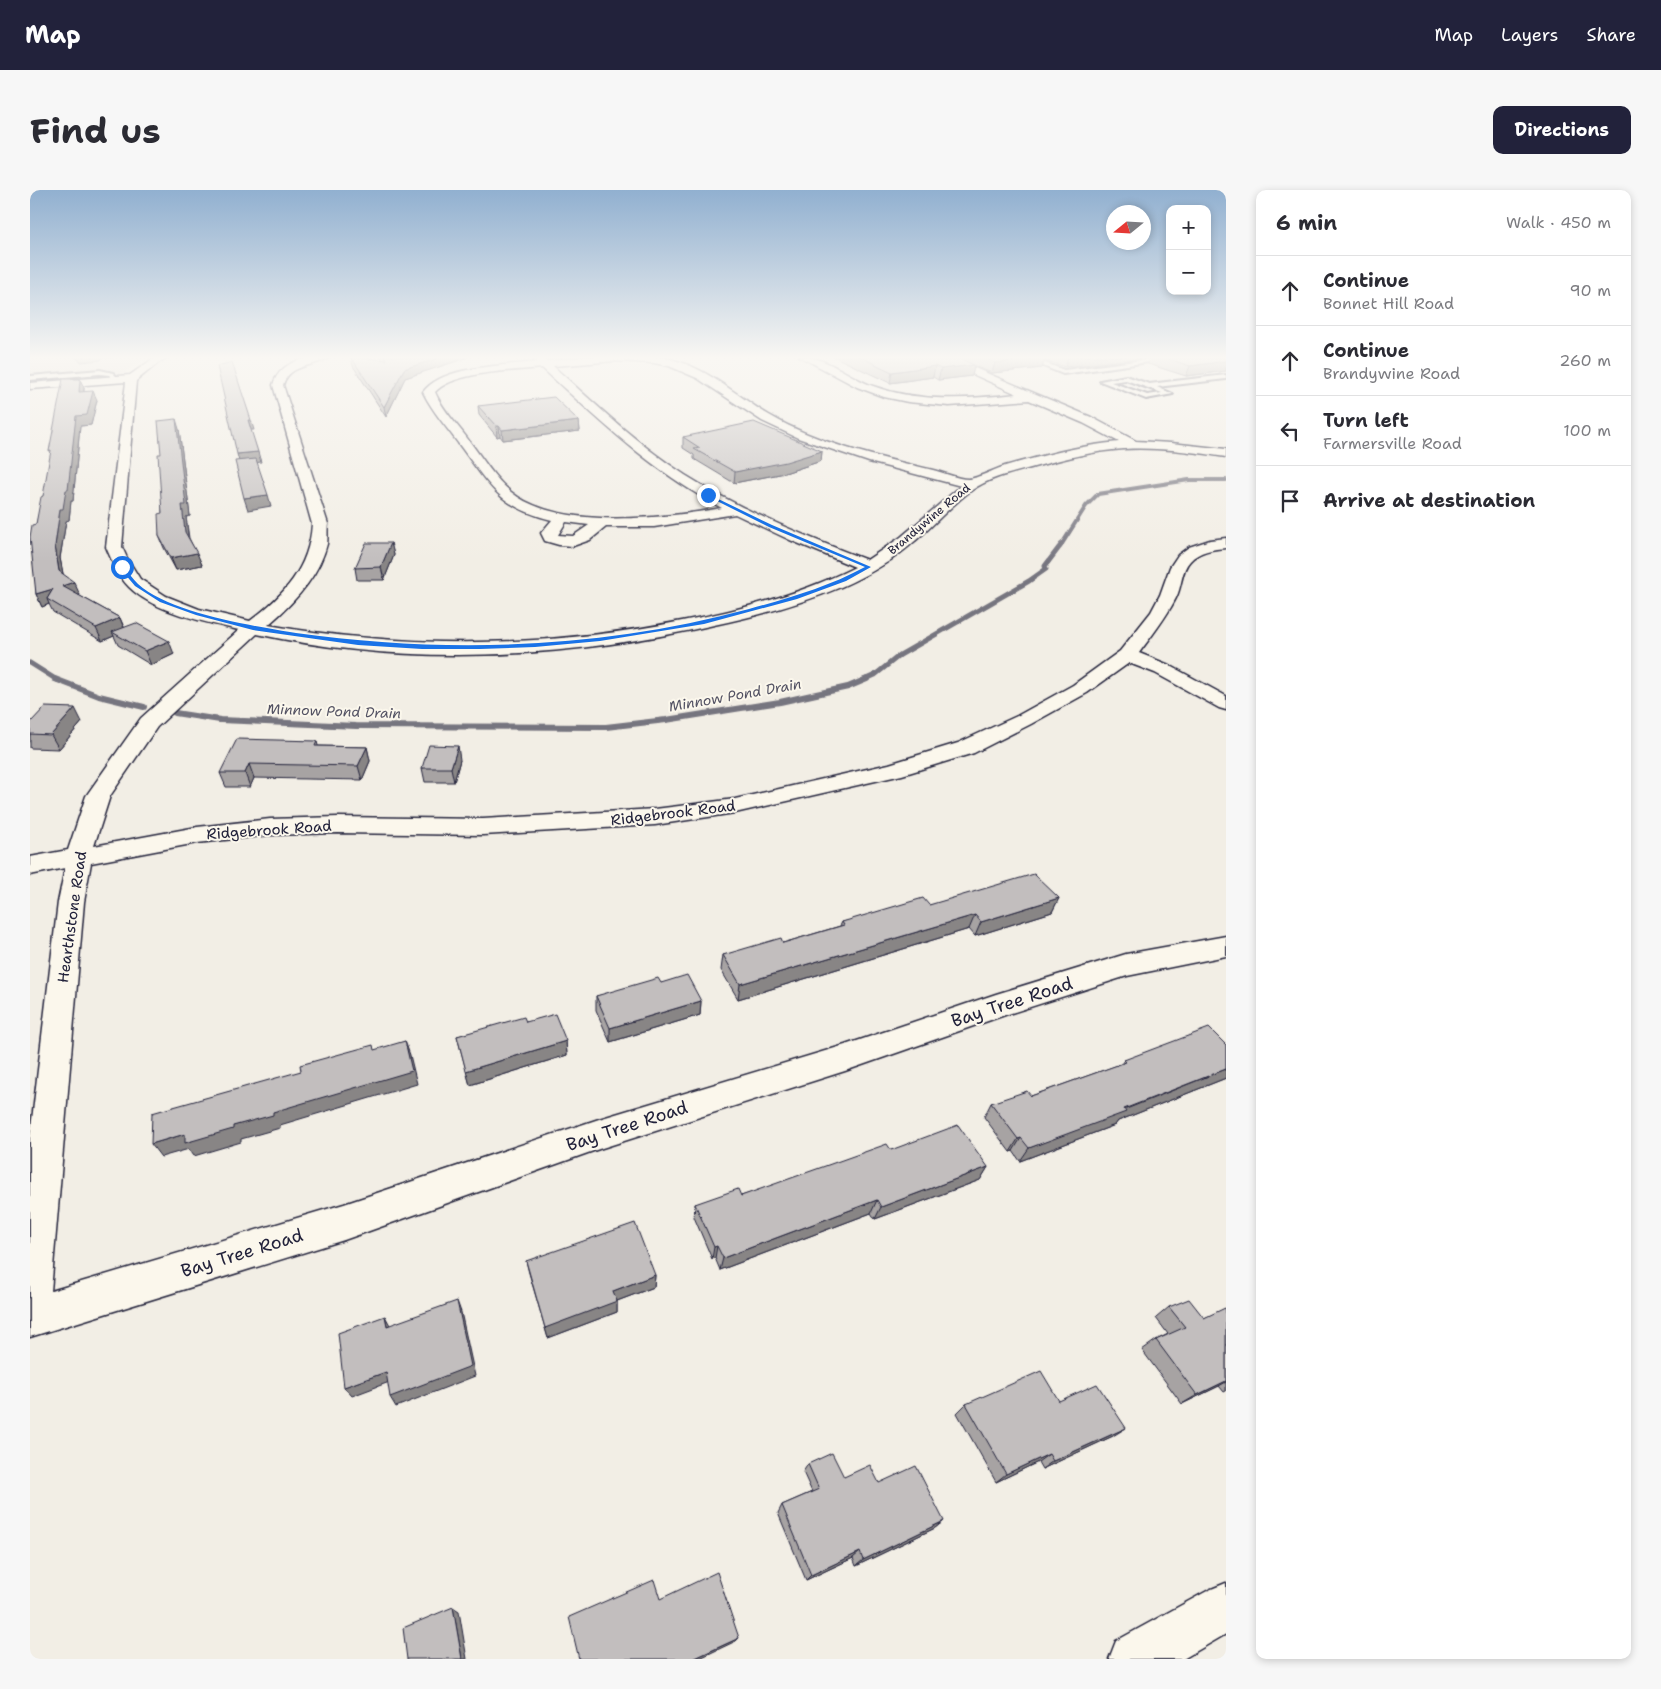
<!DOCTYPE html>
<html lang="en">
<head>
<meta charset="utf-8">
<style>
  body { margin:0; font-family:"Shantell Sans",sans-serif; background:#f7f7f7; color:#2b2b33 }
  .controls { position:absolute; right:15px; top:15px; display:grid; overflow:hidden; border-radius:10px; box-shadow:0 2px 8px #0003 }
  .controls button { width:45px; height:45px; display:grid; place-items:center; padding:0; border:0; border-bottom:1px solid #e1e1e2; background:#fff; color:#2b2b33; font:25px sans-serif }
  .compass { position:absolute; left:1076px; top:15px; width:45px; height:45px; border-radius:50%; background:#fff; box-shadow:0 2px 8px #0003; rotate:252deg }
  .stop { position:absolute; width:15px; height:15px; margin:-11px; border:4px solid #1a73e8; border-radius:50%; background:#fff }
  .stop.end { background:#1a73e8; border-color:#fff; box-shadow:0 1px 5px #0008 }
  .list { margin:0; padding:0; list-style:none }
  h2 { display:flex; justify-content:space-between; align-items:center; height:65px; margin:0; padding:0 20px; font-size:21px }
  h2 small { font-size:16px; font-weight:400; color:#7c7c81 }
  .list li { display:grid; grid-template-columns:32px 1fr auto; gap:15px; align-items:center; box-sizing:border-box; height:70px; padding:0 20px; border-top:1px solid #e1e1e2 }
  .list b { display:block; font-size:19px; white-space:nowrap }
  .list p { margin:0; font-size:16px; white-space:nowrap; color:#7c7c81 }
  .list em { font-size:16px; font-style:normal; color:#7c7c81 }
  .icon { flex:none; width:28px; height:28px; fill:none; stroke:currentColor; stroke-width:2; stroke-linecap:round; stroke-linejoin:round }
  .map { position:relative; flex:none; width:1196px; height:1469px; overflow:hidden; border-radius:10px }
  header { display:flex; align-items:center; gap:30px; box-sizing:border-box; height:70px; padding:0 25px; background:#22223b; color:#fff }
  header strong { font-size:24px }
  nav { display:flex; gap:28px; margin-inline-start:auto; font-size:18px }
  .intro { display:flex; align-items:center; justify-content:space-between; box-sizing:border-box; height:120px; padding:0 30px }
  h1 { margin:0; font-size:35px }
  .button { padding:12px 22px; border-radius:10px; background:#22223b; color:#fff; font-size:18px; font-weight:700 }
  main { display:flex; gap:30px; padding:0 30px }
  aside { flex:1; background:#fff; border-radius:10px; box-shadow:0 2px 8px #0003 }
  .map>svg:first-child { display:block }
  .built { fill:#e0dcd6 }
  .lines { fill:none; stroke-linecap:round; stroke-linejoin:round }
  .stream-far2 { stroke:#76747f; stroke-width:4 }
  .stream-far1 { stroke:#76747f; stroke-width:5 }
  .stream { stroke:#76747f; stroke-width:6 }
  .service-casing { stroke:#22223b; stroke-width:4 }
  .minor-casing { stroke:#22223b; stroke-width:3 }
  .service { fill:#fbf7ec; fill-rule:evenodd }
  .minor { fill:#fbf7ec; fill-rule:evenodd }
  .wall { fill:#a7a3a3; stroke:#22223b }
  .shaded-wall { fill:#888585; stroke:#22223b }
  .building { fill:#c2bebe; stroke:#22223b }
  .route { fill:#1a73e8 }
  .labels { text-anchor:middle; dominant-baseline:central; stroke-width:4; stroke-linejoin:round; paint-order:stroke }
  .far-street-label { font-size:12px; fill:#22223b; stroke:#fbf7ec }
  .far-water-label { font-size:14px; font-style:italic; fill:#535263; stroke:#fbf7ec }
  .street-label { font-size:15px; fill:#22223b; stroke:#fbf7ec }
  .near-street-label { font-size:18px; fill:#22223b; stroke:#fbf7ec }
</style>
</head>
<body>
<header>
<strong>Map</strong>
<nav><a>Map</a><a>Layers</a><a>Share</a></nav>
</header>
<div class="intro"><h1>Find us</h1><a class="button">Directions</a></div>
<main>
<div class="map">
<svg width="1196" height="1469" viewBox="0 0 1196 1469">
  <rect width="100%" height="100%" fill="#f2eee5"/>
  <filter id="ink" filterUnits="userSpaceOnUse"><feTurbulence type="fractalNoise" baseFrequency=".02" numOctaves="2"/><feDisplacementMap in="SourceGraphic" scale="10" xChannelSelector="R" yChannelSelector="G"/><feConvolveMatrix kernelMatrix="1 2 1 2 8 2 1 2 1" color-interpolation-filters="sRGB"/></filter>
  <g filter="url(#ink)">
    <polygon class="built" points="0,166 122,166 108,173 93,184 0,192"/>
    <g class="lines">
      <polyline class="stream-far2" points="1030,357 1056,316 1068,304 1159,290 1196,290"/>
      <g class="stream-far1">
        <polyline points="0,473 27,490"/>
        <polyline points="834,490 845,485 870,465 999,391 1016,379 1015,376 1031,355"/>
      </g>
      <g class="stream">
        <polyline points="25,489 69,506 114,517"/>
        <polyline points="145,523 190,530 326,536 576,537 636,530 750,512 818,497 837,489"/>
      </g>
      <defs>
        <g id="service">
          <polygon points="988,166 996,166 1034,180 1145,166 1162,166 1033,184"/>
          <polygon points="70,180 83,183 88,188 85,190 79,185 70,184 0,190 0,186"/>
          <path d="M1196,185V189L1127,197L1143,204L1116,209L1070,191L1096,186L1119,194ZM1096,190L1132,203L1117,205L1081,192Z"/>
        </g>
        <g id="minor">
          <path d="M127,166H140L128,173L106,191L92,357L97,368L110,389L136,406L169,419L220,431C254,405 279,379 282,334L243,195C250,170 279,166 301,166C286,178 260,172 253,195L298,334C297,340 298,348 297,354C289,386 263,414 238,435C376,459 515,458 652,431C711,420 771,404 825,377L760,350L705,324L624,337H576L560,350L543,356L529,355L515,351L511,343L522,330C468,317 459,294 428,253C416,236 402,221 393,202C413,175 475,176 506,172L502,166H511L516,171C556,166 605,160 644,170C680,180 708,207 739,225C788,254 848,267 903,280C912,282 931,290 939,289C945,289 966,279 975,276C1012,266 1050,255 1089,252L1053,233L999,210L919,216L878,212L854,207L827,197L769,166C795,166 819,187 843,196C889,213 939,209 987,204L902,166H916L1061,227L1106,251L1141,253L1196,259V267C1162,262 1128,257 1094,259C1063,261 1033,269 1004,277C983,283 960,287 942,300C921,315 904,335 885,351C863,371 838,385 811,397C771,414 727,426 684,435C536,469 376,477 227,444L127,537L80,606L64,656L167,637L240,629L308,627L453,629L625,619L705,609L859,574L928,553L987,526L1043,495L1090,461L1121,422L1130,405L1140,377L1148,365L1159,357L1180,350L1196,348V358C1183,359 1169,361 1160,371C1151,380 1152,397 1146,408C1136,428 1122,445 1109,463L1139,475L1196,506V520L1189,518L1125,483L1099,473L1057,503L1001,534L944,563L872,585L705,623L625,635L453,645L308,643L240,645L167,653L61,673L54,712L21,1101L314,1014L569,929L815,855L966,804L1096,764L1196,746V766L1097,786L975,825L815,881L569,959L314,1050L0,1147V947L28,712L35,678L0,685V667L38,660L56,606L111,528L209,440C175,432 124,422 99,397C88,386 82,371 76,357L96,192L0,199V193L100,185ZM585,171L624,173L639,176L667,188L732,231L768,248L839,272L931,296L871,347L837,370C775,346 712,321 655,285C607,254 565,214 523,176ZM512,178C568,229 623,282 692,318C635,328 529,341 481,302C464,288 453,269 440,252C428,235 413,221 405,202C425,181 483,181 512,178ZM536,332L559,335L543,346L528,345Z"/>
          <polygon points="1196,1393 1196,1444 1153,1469 1079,1469 1086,1451 1179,1400"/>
        </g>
      </defs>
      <use href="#service" class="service-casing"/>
      <use href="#minor" class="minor-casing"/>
      <use href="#service" class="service"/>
      <use href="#minor" class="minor"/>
    </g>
    <g class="wall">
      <polygon points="350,166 436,166 436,168 375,188 356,227 323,176 321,167 353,170"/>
      <polygon points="803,166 1196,166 1196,181 1156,186 1118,174 1121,167 1035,177 1015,170 1012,178 962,183 944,176 942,186 908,190 903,187 860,193"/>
      <polygon points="54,198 54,202 67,210 61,235 50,236 43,311 41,311 39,330 36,331 30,368 33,384 50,405 48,405 90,428 94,437 144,464 121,475 88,455 84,446 72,451 23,422 19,414 12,417 6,404 6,334 13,306"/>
      <polygon points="448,216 549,231 550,241 473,250 470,246 467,247 449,225"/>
      <polygon points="149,239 160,326 156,327 159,348 172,375 146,380 134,358 129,346 132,323 131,264"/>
      <polygon points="653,247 792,261 791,271 755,283 704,293 664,269 664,265 653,258"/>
      <polygon points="361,353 364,365 354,390 327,390 325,378"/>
      <polygon points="52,532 29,559 0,558 0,533"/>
      <polygon points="287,551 288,556 337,557 340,571 332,590 224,588 220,597 196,597 190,583"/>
      <polygon points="430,570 424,592 395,592 392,578"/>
      <polygon points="1029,708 1022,722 945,746 939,739 708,809 691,780 693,765 753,753 810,736 812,732 899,715"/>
      <polygon points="631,793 671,811 670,825 580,852 566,820 566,806"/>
      <polygon points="496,832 536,851 537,865 440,895 427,846"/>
      <polygon points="1196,855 1196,888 1088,931 1085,935 990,971 983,961 980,962 954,927 961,913 1001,906 1091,874 1094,870"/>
      <polygon points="861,960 958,977 950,990 845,1029 841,1023 690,1080 685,1068 682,1069 664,1027 665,1014 711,1006"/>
      <polygon points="496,1071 625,1085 624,1097 587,1111 587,1122 518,1148 499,1083"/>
      <polygon points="1139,1117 1174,1128 1196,1120 1196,1201 1194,1202 1189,1196 1152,1214 1112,1160 1126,1150 1138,1144 1126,1128"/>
      <polygon points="1029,1211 1083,1246 1012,1279 1008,1272 966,1292 927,1223 936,1214"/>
      <polygon points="778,1274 814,1287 849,1293 914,1331 905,1338 826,1376 823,1368 776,1390 748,1323 752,1315 782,1302 773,1282"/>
    </g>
    <g class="shaded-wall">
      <polygon points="46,166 91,166 72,168 71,170 51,172 50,170 48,170"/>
      <polygon points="415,166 436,166 436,168 375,188 356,227 354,217 374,179"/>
      <polygon points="1038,166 1121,166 1121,167 1035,177"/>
      <polygon points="1015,167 1012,178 962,183 965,173"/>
      <polygon points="1196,171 1196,181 1156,186 1160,176"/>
      <polygon points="944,175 942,186 908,190 911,179"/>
      <polygon points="905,176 903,187 860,193 862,182"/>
      <polygon points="50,189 54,198 52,212 49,202"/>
      <polygon points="63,201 67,210 61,235 50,236 43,311 41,311 39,330 36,331 30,368 35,394 29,381 25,356 30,319 36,300 46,226"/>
      <polygon points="146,229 149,239 160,326 156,327 159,354 155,342 152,315"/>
      <polygon points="218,230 221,230 224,240 221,240"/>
      <polygon points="549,231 550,241 473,250 472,240"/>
      <polygon points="466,236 469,236 470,246 467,247"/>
      <polygon points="792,261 791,271 755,283 704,293 705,282"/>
      <polygon points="228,262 231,272 210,275 207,264"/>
      <polygon points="238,305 241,316 218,320 214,308"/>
      <polygon points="361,353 364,365 354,390 351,377"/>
      <polygon points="167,363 172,375 146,380 141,368"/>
      <polygon points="44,392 50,405 38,408 32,396"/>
      <polygon points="23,399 17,409 19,414 12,417 6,404"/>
      <polygon points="90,428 95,441 82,442 84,446 72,451 66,438"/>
      <polygon points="139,451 144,464 121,475 115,461"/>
      <polygon points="45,518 52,532 29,559 21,545"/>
      <polygon points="428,556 430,570 424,592 421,578"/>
      <polygon points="337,557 340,571 332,590 328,576"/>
      <polygon points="219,574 224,588 220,597 215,583"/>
      <polygon points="1029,708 1022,722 945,746 951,732"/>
      <polygon points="945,725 939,739 708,809 710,794"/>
      <polygon points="671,811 670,825 580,852 580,838"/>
      <polygon points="375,851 380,865 387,894 250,935 250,938 211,949 211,952 164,966 159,959 131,967 121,954 155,944 203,936 243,922"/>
      <polygon points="536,851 537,865 440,895 436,881"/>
      <polygon points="1196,879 1196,888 1088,931 1085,935 990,971 999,958"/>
      <polygon points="991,948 983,961 980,962 988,949"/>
      <polygon points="958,977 950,990 845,1029 851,1017"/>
      <polygon points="847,1010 841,1023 690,1080 693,1068"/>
      <polygon points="687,1056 685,1068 682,1069 684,1057"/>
      <polygon points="625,1085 624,1097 587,1111 587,1122 518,1148 515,1138 583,1101"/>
      <polygon points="427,1111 431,1122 445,1186 366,1217 360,1207"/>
      <polygon points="355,1126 361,1137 357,1136"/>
      <polygon points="356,1182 362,1191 322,1206 314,1197"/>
      <polygon points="1196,1191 1196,1192 1189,1196 1152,1214 1167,1205"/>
      <polygon points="1096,1238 1083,1246 1012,1279 1023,1271"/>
      <polygon points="1019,1264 1008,1272 966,1292 976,1284"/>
      <polygon points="914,1331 905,1338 826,1376 833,1370"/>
      <polygon points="830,1362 823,1368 776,1390 781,1385"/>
      <polygon points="423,1417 429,1421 437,1469 432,1469"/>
      <polygon points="709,1448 706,1451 668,1469 663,1469"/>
    </g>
    <g class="building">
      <polygon points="354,166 415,166 374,179 354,217 321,167 357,170"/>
      <polygon points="828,166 924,166 944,175 911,179 905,176 862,182"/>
      <polygon points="949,166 1013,166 1015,167 965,173"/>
      <polygon points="1130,166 1196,166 1196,171 1160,176"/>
      <polygon points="202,172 221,230 218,230 228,262 207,264 187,176"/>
      <polygon points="33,189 50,189 49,202 63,201 57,225 46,226 38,300 36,300 33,319 30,319 25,356 29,381 44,392 32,396 90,428 66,438 17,409 23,399 6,404 0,347 2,335 6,334 11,307 13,306 21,260 19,261"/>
      <polygon points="524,207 549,231 472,240 469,236 466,236 448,216"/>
      <polygon points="146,229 156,315 152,315 155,342 167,363 141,368 129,346 128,324 132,323 128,264 131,264 128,231"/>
      <polygon points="724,232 792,261 756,272 705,282 664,259 670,258 653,247"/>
      <polygon points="226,269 238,305 214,308 205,271"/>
      <polygon points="336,353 361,353 351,377 325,378"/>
      <polygon points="106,433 139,451 115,461 82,442"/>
      <polygon points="15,517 45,518 21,545 0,544 0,533"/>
      <polygon points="207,549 287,551 285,556 337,557 328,576 219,574 215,583 190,583"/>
      <polygon points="399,555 428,556 421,578 392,578"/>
      <polygon points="1004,684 1029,708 951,732 945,725 710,794 693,765 751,748 753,753 814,735 812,732 893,708 899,715"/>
      <polygon points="657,785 671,811 580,838 566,806 628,788 631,793"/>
      <polygon points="525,824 536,851 436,881 427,846 494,827 496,832"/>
      <polygon points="1179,838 1196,855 1196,879 1094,919 1096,922 999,958 991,948 988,949 961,913 997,901 1001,906 1096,872 1094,870"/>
      <polygon points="375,851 382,881 243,922 243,925 203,936 203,939 155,953 155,944 121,954 122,923 271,881 270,875 343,855 344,860"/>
      <polygon points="928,935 958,977 851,1017 847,1010 693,1068 687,1056 684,1057 665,1014 708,999 711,1006 857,954 861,960"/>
      <polygon points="605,1033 625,1085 583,1101 587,1111 515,1138 496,1071"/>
      <polygon points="1159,1109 1174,1128 1195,1118 1196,1120 1196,1191 1167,1205 1126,1150 1155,1137 1139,1117"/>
      <polygon points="427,1111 441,1176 360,1207 356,1182 314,1197 308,1143 355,1126 357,1136"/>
      <polygon points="1011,1181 1029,1211 1067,1194 1096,1238 1023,1271 1019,1264 976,1284 936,1214"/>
      <polygon points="802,1263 814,1287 840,1275 849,1293 886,1276 914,1331 833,1370 830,1362 781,1385 752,1315 789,1299 778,1274"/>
      <polygon points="687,1382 709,1448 663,1469 549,1469 539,1427 624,1390 630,1409"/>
      <polygon points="423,1417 432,1469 377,1469 373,1438"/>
    </g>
  </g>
  <linearGradient id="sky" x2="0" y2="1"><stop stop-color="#91b0d0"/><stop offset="0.45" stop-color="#f9f7f3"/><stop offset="1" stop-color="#f9f7f3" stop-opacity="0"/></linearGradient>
  <rect width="1196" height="372" fill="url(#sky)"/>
  <path class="route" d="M678,304L742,335L841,377L816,391L767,409L674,434L570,451L505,457L450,459H392L328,455L223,440L166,425L130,412L105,396L89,377L93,376C98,382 103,389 108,394C140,423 223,436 266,443C417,464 570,459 719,419C759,408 798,397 835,377L739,337L677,306Z"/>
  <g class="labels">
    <g class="far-street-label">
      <text transform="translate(899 329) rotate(-40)">Brandywine Road</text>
    </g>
    <g class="far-water-label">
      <text transform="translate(705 505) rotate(-10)">Minnow Pond Drain</text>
      <text transform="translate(304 521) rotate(2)">Minnow Pond Drain</text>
    </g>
    <g class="street-label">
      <text transform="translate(643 623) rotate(-7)">Ridgebrook Road</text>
      <text transform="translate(239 640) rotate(-4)">Ridgebrook Road</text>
      <text transform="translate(42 727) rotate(-82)">Hearthstone Road</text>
    </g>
    <g class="near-street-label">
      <text transform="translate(982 812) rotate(-18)">Bay Tree Road</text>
      <text transform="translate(597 936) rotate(-18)">Bay Tree Road</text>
      <text transform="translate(212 1063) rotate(-17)">Bay Tree Road</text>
    </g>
  </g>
</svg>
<div class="controls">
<button>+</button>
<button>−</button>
</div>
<svg class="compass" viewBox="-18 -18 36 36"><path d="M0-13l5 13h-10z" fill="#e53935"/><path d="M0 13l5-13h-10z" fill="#7c7c81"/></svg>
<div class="stop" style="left:92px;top:377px"></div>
<div class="stop end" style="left:678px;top:305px"></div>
</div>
<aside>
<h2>6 min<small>Walk · 450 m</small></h2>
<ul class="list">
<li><svg class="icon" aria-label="ahead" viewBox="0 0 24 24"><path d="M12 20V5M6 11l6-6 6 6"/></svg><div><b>Continue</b><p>Bonnet Hill Road</p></div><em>90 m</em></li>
<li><svg class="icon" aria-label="ahead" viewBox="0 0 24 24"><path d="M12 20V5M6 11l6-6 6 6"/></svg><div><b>Continue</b><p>Brandywine Road</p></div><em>260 m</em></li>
<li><svg class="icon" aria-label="left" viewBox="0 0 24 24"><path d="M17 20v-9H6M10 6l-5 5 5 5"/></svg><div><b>Turn left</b><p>Farmersville Road</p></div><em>100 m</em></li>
<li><svg class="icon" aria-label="arrive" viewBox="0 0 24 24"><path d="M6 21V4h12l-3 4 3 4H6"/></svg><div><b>Arrive at destination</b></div></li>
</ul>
</aside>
</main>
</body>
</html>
